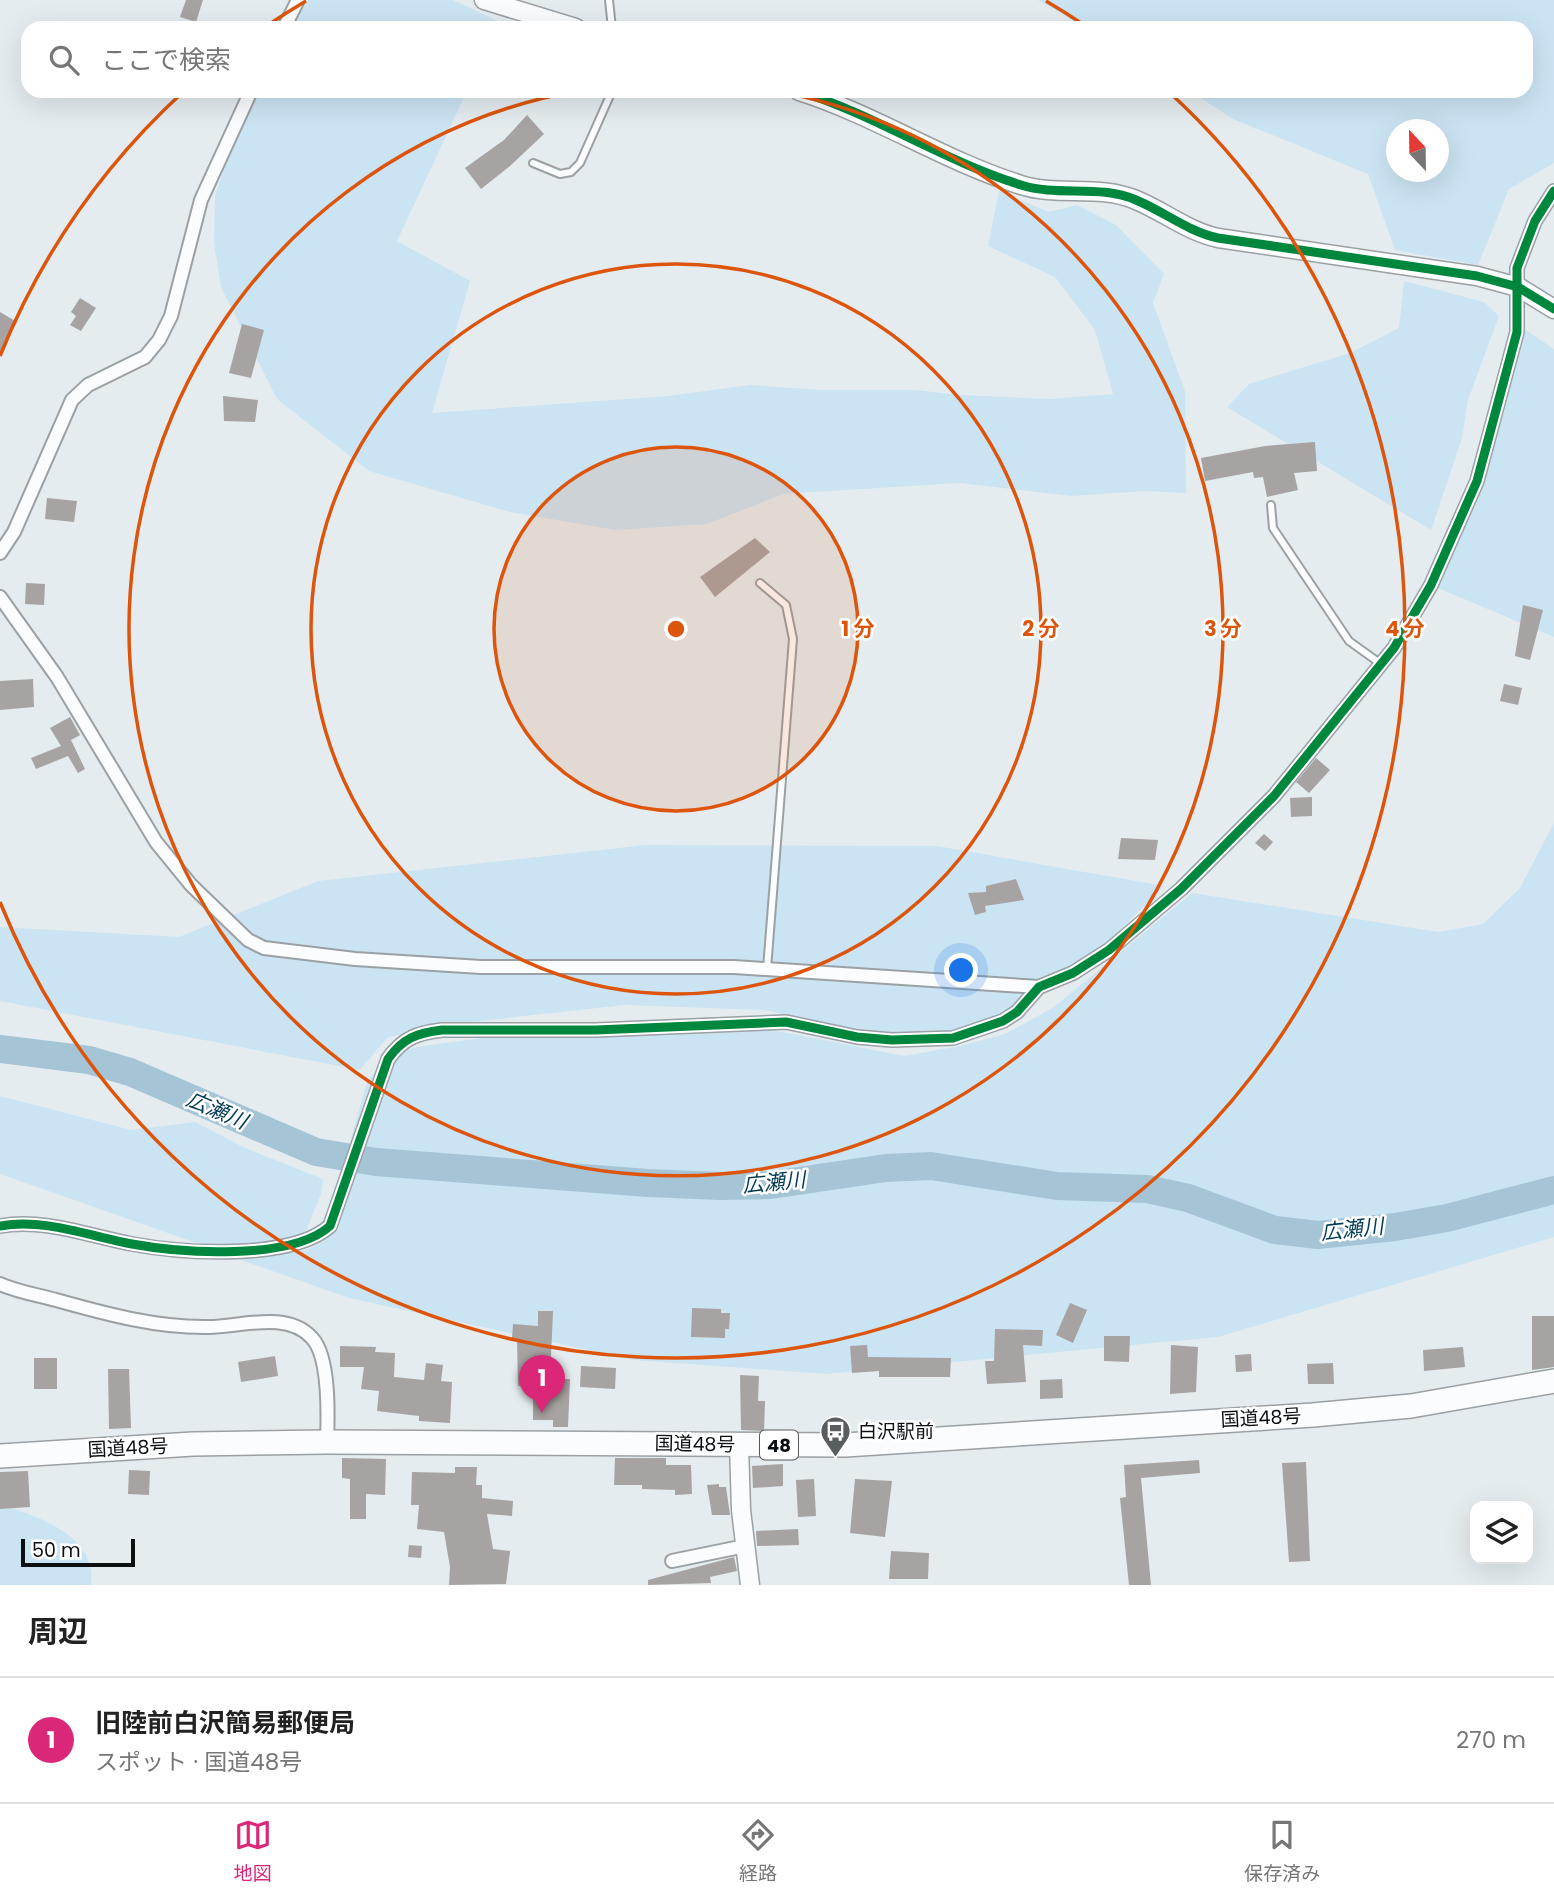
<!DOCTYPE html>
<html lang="ja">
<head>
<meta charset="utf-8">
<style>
  body { margin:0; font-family:Poppins,"Noto Sans JP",sans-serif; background:#f6f6f6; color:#222 }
  .controls { position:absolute; right:21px; bottom:21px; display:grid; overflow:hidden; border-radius:14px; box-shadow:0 7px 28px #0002 }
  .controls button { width:63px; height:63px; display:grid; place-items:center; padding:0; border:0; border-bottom:2px solid #e0e0e0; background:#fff; color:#222; font:35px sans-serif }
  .compass { position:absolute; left:1386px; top:119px; width:63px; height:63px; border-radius:50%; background:#fff; box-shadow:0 7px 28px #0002; rotate:338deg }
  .scale { position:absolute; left:21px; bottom:18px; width:114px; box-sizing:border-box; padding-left:7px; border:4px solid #0c1013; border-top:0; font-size:19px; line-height:24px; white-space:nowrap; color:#0c1013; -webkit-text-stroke:5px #fff; paint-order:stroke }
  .you { position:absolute; left:962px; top:971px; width:24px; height:24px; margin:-18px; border:5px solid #fff; border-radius:50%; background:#1a73e8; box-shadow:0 0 0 10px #1a73e833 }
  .badge { display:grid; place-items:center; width:46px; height:46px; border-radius:50%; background:#db2777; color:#fff; font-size:23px; font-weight:700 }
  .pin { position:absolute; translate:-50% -58px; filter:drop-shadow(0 2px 4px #0008) }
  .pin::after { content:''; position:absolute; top:37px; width:24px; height:21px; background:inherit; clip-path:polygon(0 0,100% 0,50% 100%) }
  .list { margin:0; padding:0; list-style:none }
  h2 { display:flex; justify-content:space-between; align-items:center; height:91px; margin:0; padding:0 28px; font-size:30px }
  h2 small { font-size:23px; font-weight:400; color:#767676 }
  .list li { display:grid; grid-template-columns:46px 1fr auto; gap:21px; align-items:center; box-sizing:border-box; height:126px; padding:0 28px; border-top:2px solid #e0e0e0 }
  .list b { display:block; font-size:26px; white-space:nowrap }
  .list p { margin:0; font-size:23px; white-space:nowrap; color:#767676 }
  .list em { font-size:23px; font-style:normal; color:#767676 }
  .icon { flex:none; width:38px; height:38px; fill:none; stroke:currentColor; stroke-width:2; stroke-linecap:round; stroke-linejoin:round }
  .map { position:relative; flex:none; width:1554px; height:1585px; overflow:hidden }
  .search { position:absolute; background:#fff; box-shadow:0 7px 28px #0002; left:21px; right:21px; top:21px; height:77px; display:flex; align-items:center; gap:18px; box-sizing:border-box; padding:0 24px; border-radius:21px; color:#767676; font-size:26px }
  .sheet { height:217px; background:#fff }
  nav { display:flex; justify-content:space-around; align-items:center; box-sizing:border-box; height:98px; border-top:2px solid #e0e0e0; background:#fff; font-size:19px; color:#767676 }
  nav a { display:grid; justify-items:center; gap:4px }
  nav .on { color:#db2777 }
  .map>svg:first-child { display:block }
  .green { fill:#cbe4f3; fill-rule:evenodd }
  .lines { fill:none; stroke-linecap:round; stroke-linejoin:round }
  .river { stroke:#a5c4d6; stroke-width:28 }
  .building { fill:#a7a3a2 }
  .lane-casing { stroke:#9aa0a3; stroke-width:10 }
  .street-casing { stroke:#9aa0a3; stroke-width:16 }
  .secondary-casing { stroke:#9aa0a3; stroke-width:21 }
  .highway-casing { stroke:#9aa0a3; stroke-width:26 }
  .lane { stroke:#fbfcfd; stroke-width:6 }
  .street { stroke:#fbfcfd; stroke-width:12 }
  .secondary { stroke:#fbfcfd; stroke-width:18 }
  .highway { stroke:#fbfcfd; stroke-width:23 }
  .cycleway-casing { stroke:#fff; stroke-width:13 }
  .cycleway { stroke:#00873e; stroke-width:9 }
  .ring { fill:none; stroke:#dd550c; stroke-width:3.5 }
  .labels { text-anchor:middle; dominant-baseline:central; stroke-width:5; stroke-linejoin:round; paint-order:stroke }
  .shield { fill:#fff; stroke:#55585a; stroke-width:2 }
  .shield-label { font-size:18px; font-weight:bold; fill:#0c1013 }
  .street-label { font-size:19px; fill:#0c1013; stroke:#fff }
  .poi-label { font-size:19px; fill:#0c1013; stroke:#fff; text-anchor:start }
  .water-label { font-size:21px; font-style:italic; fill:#043c55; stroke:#fff }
  .centre { fill:#dd550c; stroke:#fff; stroke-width:3.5 }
  .ring-label { font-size:21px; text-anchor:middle; font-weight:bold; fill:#dd550c; stroke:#fff; stroke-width:5; stroke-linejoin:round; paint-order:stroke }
</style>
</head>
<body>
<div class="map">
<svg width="1554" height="1585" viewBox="0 0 1554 1585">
  <rect width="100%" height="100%" fill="#e4ecf0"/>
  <g class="green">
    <polygon points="308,0 453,0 500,22 497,28 292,28"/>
    <path d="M1038,0H1554V163L1509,189L1478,265L1395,250L1368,174L1233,119L1190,91H1526V28H1086ZM1396,130H1438V172H1396Z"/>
    <polygon points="255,91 467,91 397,241 470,281 432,413 668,396 750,385 819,390 916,390 960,395 1050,399 1113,394 1095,330 1055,277 988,246 999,191 1049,212 1077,205 1116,225 1164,274 1153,303 1185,391 1186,493 1145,491 1072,496 959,483 783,494 707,524 616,530 510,512 369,471 277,399 221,287 214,243 215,196 243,112"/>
    <polygon points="1404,281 1484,302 1499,316 1468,400 1462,438 1431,530 1227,407 1249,384 1350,353 1399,328"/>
    <polygon points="1523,328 1554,349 1554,637 1426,583 1504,413"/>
    <polygon points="1554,823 1554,1237 1218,1337 826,1374 634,1360 349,1298 227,1255 307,1250 322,1242 367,1082 386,1058 416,1047 527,1032 724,1025 778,1031 904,1056 960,1046 1005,1034 1054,1007 1192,893 1439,932 1483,924 1520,888"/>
    <polygon points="646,845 937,846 1164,886 1117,933 1037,999 974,1029 879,1036 765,1010 625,1005 425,1027 387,1038 360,1070 0,1001 0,927 179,937 318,881"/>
    <polygon points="0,1096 131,1130 195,1122 245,1148 323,1179 321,1194 303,1238 250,1245 202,1245 0,1174"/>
    <path d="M0,1504C37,1516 98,1536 91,1585H0Z"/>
  </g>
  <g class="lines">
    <polyline class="river" points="0,1049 89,1060 130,1072 316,1152 376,1162 648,1183 720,1186 771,1185 886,1168 931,1166 1057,1186 1147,1189 1188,1198 1275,1230 1318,1235 1395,1227 1447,1218 1554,1190"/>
  </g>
  <g class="building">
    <polygon points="186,0 203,0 196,22 180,17"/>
    <polygon points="527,115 544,134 510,166 481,189 465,168 504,140"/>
    <polygon points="80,298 96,308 81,331 70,325 76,316 71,312"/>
    <polygon points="0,312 17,322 0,352"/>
    <polygon points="242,324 264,330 251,378 229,373"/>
    <polygon points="223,396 258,400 255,422 224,421"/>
    <polygon points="1315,442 1317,471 1294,473 1298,490 1267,497 1263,477 1254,478 1253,472 1205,481 1201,458 1265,446"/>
    <polygon points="47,498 77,501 74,522 45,519"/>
    <polygon points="755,538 770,552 715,597 700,577"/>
    <polygon points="26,583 45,584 44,605 25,604"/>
    <polygon points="1523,605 1543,610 1530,660 1515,656"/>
    <polygon points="33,679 34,707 0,710 0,681"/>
    <polygon points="1504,684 1522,688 1518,705 1500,701"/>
    <polygon points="70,717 80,735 71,740 85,769 78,773 68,756 36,769 31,758 61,746 50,728"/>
    <polygon points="1316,758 1330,770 1309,793 1296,782"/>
    <polygon points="1312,797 1312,816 1291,817 1290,798"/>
    <polygon points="1264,834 1273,842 1265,851 1255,843"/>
    <polygon points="1121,838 1158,840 1155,860 1118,859"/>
    <polygon points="1016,879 1024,900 985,906 986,912 975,915 968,893 986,892 986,886"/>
    <polygon points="1070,1303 1087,1310 1073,1343 1056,1335"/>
    <polygon points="692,1308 721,1309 721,1313 730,1313 729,1329 725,1329 725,1338 691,1337"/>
    <polygon points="538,1311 553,1311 550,1379 570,1379 568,1427 553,1427 553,1420 533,1420 533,1386 518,1386 517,1339 512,1338 513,1324 538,1326"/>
    <polygon points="1532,1316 1554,1316 1554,1367 1532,1370"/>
    <polygon points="995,1329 1043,1330 1042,1346 1023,1345 1026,1382 987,1384 985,1361 994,1361"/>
    <polygon points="1104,1336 1130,1336 1129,1362 1104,1361"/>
    <polygon points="867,1345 868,1357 951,1358 950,1377 879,1377 879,1371 852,1373 850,1346"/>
    <polygon points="1171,1345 1198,1347 1196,1392 1170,1394"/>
    <polygon points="340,1346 376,1347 375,1352 395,1353 394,1377 424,1380 426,1363 443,1365 441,1381 452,1382 450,1423 419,1421 419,1416 377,1411 379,1391 361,1389 364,1367 340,1367"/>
    <polygon points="1463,1347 1465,1367 1424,1371 1423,1350"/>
    <polygon points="1251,1354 1252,1371 1236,1372 1235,1355"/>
    <polygon points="275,1356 278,1376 241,1382 238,1362"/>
    <rect x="34" y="1358" width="23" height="31"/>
    <polygon points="1333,1363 1334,1384 1308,1384 1307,1364"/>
    <polygon points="581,1366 616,1368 615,1389 580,1387"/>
    <polygon points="108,1369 129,1369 131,1428 109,1429"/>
    <polygon points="740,1375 759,1376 758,1401 765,1401 764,1431 741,1430"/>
    <polygon points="1062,1379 1063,1398 1040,1399 1040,1380"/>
    <polygon points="342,1458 386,1459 385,1495 366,1494 366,1519 350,1519 350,1479 342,1478"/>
    <polygon points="615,1458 666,1458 666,1465 691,1465 692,1494 675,1495 675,1490 642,1489 642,1485 614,1485"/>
    <polygon points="1199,1460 1200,1473 1141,1478 1151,1585 1129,1585 1120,1498 1126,1497 1124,1465"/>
    <polygon points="1306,1462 1310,1561 1289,1562 1282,1463"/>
    <polygon points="783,1464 783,1486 753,1488 752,1466"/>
    <polygon points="455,1467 477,1467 476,1485 482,1485 482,1498 513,1501 512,1516 487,1514 493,1549 510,1551 506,1584 449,1585 450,1567 444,1532 417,1529 419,1505 411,1505 412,1472 455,1473"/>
    <polygon points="129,1470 150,1471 149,1495 128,1494"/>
    <polygon points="28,1471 30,1507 0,1509 0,1472"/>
    <polygon points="814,1479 816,1516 798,1517 796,1480"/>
    <polygon points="855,1479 892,1481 885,1537 850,1533"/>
    <polygon points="719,1484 719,1487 726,1487 730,1515 712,1515 707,1485"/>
    <polygon points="798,1529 799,1545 757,1546 756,1531"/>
    <polygon points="409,1545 422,1546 421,1558 408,1557"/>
    <polygon points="891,1551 929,1553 928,1579 889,1579"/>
    <polygon points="734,1557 737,1571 710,1577 711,1583 648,1585 648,1580"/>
  </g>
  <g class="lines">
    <defs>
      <g id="lane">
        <polyline points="609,0 612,28"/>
        <polyline points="533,163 560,174 571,172 580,163 612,91"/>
        <polyline points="1271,505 1273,528 1349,641 1381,664"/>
        <polyline points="760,583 786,605 793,639 767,969"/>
      </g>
      <g id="street">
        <polyline points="284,28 298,0"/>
        <polyline points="0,553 14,532 72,400 88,385 145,357 159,340 171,316 201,200 251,91"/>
        <polyline points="0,597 57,677 156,842 191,885 248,940 264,948 355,959 481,967 734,967 1039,987"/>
        <path d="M0,1226C44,1218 89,1236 132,1244C181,1253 291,1261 330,1226L388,1059C403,1038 417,1033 442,1030H596L786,1022L857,1037L892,1040L953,1038L1003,1021L1017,1012L1039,987L1073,973L1109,950L1181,889L1274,796L1394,648L1431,585L1477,481L1517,332V268L1535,221L1554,191"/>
        <path d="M0,1284C18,1292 38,1295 56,1300C106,1314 157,1328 209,1327C240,1327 287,1310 312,1338C330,1357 328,1416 327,1442"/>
        <polyline points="672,1561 745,1546"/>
      </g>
      <g id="secondary">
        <polyline points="484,0 576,28"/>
        <path d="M799,91C875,115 944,161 1021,185C1058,197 1099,184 1136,200C1165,212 1187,231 1218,238L1477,276L1518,287L1554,309"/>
        <polyline points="739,1445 741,1510 750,1585"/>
      </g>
      <polyline id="highway" points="0,1456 193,1444 327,1442 845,1445 1313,1415 1411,1406 1554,1381"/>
    </defs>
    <use href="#lane" class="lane-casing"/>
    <use href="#street" class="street-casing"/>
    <use href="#secondary" class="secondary-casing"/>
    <use href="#highway" class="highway-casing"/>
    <use href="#lane" class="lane"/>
    <use href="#street" class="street"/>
    <use href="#secondary" class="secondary"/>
    <use href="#highway" class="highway"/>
    <defs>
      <g id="cycleway">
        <path d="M799,91C875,115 944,161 1021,185C1058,197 1099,184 1136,200C1165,212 1187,231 1218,238L1477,276L1518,287L1554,309"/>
        <path d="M0,1226C44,1218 89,1236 132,1244C181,1253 291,1261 330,1226L388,1059C403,1038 417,1033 442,1030H596L786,1022L857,1037L892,1040L953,1038L1003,1021L1017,1012L1039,987L1073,973L1109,950L1181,889L1274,796L1394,648L1431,585L1477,481L1517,332V268L1535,221L1554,191"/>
      </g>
    </defs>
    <use href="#cycleway" class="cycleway-casing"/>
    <use href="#cycleway" class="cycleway"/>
  </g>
  <circle cx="676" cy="629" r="182" fill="#dd550c" fill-opacity=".12"/>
  <g class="ring">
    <circle cx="676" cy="629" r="182"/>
    <circle cx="676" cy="629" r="365"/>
    <path d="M776 91A547 547 0 1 1 576 91"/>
    <path d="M0 356A729 729 0 0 1 183 92M268 25A729 729 0 0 1 306 1M1046 1A729 729 0 0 1 1084 25M1169 92A729 729 0 1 1 0 902"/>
  </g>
  <defs>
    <symbol id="bus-pin" viewBox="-11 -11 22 30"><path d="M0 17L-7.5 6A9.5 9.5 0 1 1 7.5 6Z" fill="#585d60" stroke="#fff"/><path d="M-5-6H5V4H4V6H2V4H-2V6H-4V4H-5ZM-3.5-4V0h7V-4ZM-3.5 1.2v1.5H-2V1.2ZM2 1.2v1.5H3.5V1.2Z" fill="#fff"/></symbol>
  </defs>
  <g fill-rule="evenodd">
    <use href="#bus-pin" x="818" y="1414" width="35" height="47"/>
  </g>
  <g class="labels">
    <rect class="shield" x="760" y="1430.5" width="38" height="29" rx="5"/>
    <g class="shield-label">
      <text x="779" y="1445">48</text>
    </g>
    <g class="street-label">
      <text transform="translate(1261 1418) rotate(-3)">国道48号</text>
      <text transform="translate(695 1444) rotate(1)">国道48号</text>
      <text transform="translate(128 1448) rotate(-3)">国道48号</text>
    </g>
    <g class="poi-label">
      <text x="858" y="1431">白沢駅前</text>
    </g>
    <g class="water-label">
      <text transform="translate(217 1110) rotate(23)">広瀬川</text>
      <text transform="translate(774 1182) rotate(-5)">広瀬川</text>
      <text transform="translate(1352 1229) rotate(-6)">広瀬川</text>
    </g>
  </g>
  <circle cx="676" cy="629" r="10" class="centre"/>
  <g class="ring-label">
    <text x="858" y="636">1 分</text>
    <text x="1041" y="636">2 分</text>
    <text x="1223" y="636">3 分</text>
    <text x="1405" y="636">4 分</text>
  </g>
</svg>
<div class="controls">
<button><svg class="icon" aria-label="layers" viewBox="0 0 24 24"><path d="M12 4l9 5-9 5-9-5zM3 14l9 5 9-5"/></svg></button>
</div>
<svg class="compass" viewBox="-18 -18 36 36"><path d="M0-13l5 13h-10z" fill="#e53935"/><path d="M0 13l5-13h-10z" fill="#767676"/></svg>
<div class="scale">50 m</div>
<div class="you"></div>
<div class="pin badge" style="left:542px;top:1413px">1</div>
<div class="search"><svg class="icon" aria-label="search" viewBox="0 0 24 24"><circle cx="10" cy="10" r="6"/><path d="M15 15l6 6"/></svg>ここで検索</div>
</div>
<section class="sheet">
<h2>周辺<small></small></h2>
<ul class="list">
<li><span class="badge">1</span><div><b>旧陸前白沢簡易郵便局</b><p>スポット · 国道48号</p></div><em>270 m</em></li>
</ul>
</section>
<nav>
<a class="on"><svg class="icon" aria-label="map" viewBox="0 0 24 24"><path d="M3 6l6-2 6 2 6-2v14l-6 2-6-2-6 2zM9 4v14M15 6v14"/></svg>地図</a>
<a><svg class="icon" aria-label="directions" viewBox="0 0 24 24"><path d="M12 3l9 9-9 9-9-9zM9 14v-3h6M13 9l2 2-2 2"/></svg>経路</a>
<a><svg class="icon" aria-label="saved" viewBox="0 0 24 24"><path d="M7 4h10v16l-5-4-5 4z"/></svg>保存済み</a>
</nav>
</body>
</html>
